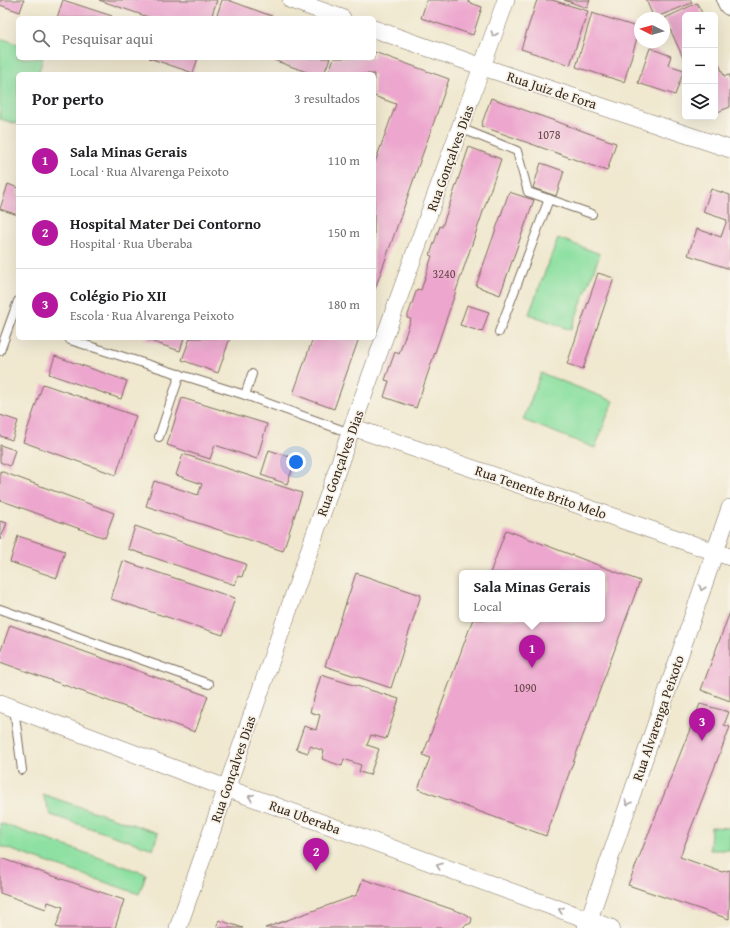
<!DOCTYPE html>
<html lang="pt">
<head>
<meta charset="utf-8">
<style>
  body { margin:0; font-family:"Gentium Book Plus",serif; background:#f2f2f2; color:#202124 }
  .controls { position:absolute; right:12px; top:12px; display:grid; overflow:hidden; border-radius:6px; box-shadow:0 4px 16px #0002 }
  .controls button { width:36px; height:36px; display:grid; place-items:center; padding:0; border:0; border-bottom:1px solid #e0e0e0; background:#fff; color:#202124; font:20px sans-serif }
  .compass { position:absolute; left:634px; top:12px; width:36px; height:36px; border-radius:50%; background:#fff; box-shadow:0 4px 16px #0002; rotate:275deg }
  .you { position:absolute; left:296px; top:462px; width:14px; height:14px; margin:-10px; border:3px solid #fff; border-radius:50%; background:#1a73e8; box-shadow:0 0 0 6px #1a73e833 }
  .badge { display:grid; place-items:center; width:26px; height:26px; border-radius:50%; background:#b5179e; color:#fff; font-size:13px; font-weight:700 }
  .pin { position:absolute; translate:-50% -33px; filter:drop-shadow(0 1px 2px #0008) }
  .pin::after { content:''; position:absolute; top:21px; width:14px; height:12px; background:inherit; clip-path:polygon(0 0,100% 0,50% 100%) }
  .popup { position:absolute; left:459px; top:570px; width:146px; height:52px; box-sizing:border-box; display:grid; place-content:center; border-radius:6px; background:#fff; filter:drop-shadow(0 1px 3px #0005); font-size:13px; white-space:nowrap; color:#757577 }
  .popup b { font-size:15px; color:#202124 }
  .popup::after { content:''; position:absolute; left:50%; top:100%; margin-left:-8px; border:8px solid transparent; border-top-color:#fff }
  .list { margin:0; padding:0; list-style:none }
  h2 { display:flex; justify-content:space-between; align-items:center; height:52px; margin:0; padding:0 16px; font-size:17px }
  h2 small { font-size:13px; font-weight:400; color:#757577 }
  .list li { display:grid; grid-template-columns:26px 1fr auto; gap:12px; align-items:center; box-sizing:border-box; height:72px; padding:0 16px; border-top:1px solid #e0e0e0 }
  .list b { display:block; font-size:15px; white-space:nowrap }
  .list p { margin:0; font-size:13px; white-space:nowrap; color:#757577 }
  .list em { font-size:13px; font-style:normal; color:#757577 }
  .icon { flex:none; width:22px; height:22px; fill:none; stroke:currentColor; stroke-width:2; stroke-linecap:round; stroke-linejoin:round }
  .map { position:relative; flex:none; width:730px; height:928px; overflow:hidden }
  .search { position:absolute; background:#fff; box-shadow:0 4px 16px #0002; left:16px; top:16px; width:360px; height:44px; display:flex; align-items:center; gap:10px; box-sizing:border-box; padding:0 14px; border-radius:6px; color:#757577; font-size:15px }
  .panel { position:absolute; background:#fff; box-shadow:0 4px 16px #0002; left:16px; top:72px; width:360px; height:268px; border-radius:6px }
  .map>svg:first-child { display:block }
  .green { fill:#8de0a1; stroke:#648560 }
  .building { fill:#eda6ce }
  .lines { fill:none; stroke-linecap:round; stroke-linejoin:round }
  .service-casing { stroke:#7a6c5c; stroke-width:10 }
  .minor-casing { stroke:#7a6c5c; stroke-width:18 }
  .primary-casing { stroke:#7a6c5c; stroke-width:24 }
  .service { stroke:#fff; stroke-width:8 }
  .minor { stroke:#fff; stroke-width:17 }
  .primary { stroke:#fff; stroke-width:22 }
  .oneway { stroke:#a79f9a }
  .labels { text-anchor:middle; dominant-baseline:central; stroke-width:3.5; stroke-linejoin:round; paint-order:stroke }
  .number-label { font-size:12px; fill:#68494a }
  .street-label { font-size:14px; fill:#3b2a1e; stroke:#f7f3e8 }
</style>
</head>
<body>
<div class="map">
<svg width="730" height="928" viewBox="0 0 730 928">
  <rect width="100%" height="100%" fill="#f7f3e8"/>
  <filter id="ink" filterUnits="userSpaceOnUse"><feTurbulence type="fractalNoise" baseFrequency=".025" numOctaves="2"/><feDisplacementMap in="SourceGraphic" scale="8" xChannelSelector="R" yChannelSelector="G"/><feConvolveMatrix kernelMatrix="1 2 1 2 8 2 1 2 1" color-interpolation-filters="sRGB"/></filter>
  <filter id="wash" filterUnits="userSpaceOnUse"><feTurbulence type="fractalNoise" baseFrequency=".012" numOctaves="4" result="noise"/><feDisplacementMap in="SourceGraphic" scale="16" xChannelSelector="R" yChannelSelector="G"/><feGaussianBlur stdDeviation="0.9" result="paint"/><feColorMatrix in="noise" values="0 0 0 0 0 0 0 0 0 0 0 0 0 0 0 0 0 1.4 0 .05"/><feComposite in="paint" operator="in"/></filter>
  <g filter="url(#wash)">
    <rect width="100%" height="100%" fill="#f0e8cf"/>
    <g class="green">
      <polygon points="0,38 18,44 18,58 43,58 38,74 18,74 18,124 0,119"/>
      <polygon points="558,238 600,254 571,330 529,314"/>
      <polygon points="541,373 613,401 595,448 523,420"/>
      <polygon points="42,794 158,833 153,849 51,815"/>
      <polygon points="0,823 146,874 139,894 0,846"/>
      <polygon points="711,827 730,828 730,850 710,850"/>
    </g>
    <g id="blocks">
      <g class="building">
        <polygon points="0,0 24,0 20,12 0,5"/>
        <polygon points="63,0 112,16 111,18 57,18"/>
        <polygon points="99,0 217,0 211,18 151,18"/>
        <polygon points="222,0 228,0 277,18 216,18"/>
        <polygon points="427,0 469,0 468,2 482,7 473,35 421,18"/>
        <polygon points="537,0 552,0 588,11 570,65 521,49"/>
        <polygon points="564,0 590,0 587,8"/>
        <polygon points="646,0 691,0 692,3 654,18"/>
        <polygon points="697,3 703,15 685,15 685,62 665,18"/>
        <polygon points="592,13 640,28 624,82 576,67"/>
        <polygon points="650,48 671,56 668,65 684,70 675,95 638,83"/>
        <polygon points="374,52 449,79 374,292 374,165 396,104 374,96 374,74 328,74 334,58 374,58"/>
        <polygon points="149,58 198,58 193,73"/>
        <polygon points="268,58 330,58 324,74 312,74"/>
        <polygon points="717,59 724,76 730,75 730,107 715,113 715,60"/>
        <polygon points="491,98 616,143 607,171 481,126"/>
        <polygon points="469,147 501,159 416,408 384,397 389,381 385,380 395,352 399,354 411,319 407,318 417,289 421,290 432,256 430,255 440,226 442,227"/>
        <polygon points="541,163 564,171 556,196 533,188"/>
        <polygon points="8,184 18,188 18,215 0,209"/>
        <polygon points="711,189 730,195 730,269 688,255 697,229 721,237 727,220 703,212"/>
        <polygon points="509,192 534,200 500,295 476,286"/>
        <polygon points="598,273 614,278 583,369 567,364"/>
        <polygon points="467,305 489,312 482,332 460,325"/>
        <polygon points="141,338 184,338 180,351"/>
        <polygon points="190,338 230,338 218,373 182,360"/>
        <polygon points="313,338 359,338 334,409 293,394"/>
        <polygon points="55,356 127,381 121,399 49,374"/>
        <polygon points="43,384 136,416 116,475 23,442"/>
        <polygon points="182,398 267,424 257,459 215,445 210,459 167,445"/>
        <polygon points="0,415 18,421 12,440 0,436"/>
        <polygon points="0,445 15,450 10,466 0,462"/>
        <polygon points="269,450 296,459 287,484 261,475"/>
        <polygon points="183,454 302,493 283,551 146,506 154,481 198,495 202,484 176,475"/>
        <polygon points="0,471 114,513 105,538 0,500"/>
        <polygon points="0,521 7,523 0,540"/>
        <polygon points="135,526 246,564 242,577 238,576 235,585 128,549"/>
        <polygon points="506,530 640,581 546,836 418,789 430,758 423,755 473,619 602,619 602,573 490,573"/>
        <polygon points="18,536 65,551 57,578 10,562"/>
        <polygon points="123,561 235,598 223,635 111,599"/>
        <polygon points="356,573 421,595 391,688 325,666"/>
        <polygon points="730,612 730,701 701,690"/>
        <polygon points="10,625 208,696 195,732 0,662 0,653"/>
        <polygon points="321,675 399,699 386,739 371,735 367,745 379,749 370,775 359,772 361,765 344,759 342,766 322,759 324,751 310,746 308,753 296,749 304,726 316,730 320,715 310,712"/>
        <polygon points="700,704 729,712 724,725 730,727 680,857 722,872 730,870 729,919 628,885"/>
        <polygon points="0,858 124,900 115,928 59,928 56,927 63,907 48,902 46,909 0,893"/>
        <polygon points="363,879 463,913 472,918 471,923 464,926 464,928 265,928 357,895"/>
        <polygon points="219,920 243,928 216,928"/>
      </g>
    </g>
  </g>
  <g filter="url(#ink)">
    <use href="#blocks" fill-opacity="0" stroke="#7a6c5c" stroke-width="1"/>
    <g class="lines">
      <defs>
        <g id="service">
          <polyline points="460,128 517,151 528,192 592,214"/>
          <polyline points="499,332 549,199"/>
          <polyline points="70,340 245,395 350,433"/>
          <polyline points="0,351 18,301"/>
          <polyline points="245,395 252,374"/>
          <polyline points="159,437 180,374"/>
          <polyline points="0,609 209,684"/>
          <polyline points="14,708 22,770"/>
        </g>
        <g id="minor">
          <polyline points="291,0 342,18"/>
          <polyline points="374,29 483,67 730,149"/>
          <polyline points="352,427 730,557"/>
          <polyline points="0,703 226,788 611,928"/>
          <polyline points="178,928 350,433 506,0"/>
          <polyline points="586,928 730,508"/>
        </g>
        <polyline id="primary" points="728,0 730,4"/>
      </defs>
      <use href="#service" class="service-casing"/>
      <use href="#minor" class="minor-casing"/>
      <use href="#primary" class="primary-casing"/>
      <use href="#service" class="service"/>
      <use href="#minor" class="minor"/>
      <use href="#primary" class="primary"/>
    </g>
    <defs><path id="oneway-chevron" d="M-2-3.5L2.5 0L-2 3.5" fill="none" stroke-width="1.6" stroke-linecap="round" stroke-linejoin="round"/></defs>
    <g class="oneway">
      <use href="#oneway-chevron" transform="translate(494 34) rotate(109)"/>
      <use href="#oneway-chevron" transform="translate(702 588) rotate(109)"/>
      <use href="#oneway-chevron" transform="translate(251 797) rotate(-160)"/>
      <use href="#oneway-chevron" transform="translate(628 803) rotate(109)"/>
      <use href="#oneway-chevron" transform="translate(439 866) rotate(-160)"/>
      <use href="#oneway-chevron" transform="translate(561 910) rotate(-160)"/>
    </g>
  </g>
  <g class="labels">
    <g class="number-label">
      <text x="549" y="134">1078</text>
      <text x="444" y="273">3240</text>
      <text x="525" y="687">1090</text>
    </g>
    <g class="street-label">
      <text transform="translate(552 90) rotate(18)">Rua Juiz de Fora</text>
      <text transform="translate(450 158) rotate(-70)">Rua Gonçalves Dias</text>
      <text transform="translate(340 463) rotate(-70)">Rua Gonçalves Dias</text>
      <text transform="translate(541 492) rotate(19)">Rua Tenente Brito Melo</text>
      <text transform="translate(658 718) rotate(-71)">Rua Alvarenga Peixoto</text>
      <text transform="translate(233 769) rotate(-71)">Rua Gonçalves Dias</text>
      <text transform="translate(305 817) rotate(20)">Rua Uberaba</text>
    </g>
  </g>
</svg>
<div class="controls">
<button>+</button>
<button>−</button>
<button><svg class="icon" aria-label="layers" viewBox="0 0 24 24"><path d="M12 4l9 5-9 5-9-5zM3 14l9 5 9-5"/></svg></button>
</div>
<svg class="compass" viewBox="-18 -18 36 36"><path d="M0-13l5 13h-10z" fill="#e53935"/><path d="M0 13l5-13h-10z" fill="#757577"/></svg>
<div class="you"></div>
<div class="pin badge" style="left:532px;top:668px">1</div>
<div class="popup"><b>Sala Minas Gerais</b>Local</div>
<div class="pin badge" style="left:316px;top:871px">2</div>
<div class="pin badge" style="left:702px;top:741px">3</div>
<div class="search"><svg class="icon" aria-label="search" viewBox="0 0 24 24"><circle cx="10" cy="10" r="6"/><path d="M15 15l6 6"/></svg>Pesquisar aqui</div>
<section class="panel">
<h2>Por perto<small>3 resultados</small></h2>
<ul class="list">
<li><span class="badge">1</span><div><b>Sala Minas Gerais</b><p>Local · Rua Alvarenga Peixoto</p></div><em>110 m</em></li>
<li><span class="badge">2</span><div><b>Hospital Mater Dei Contorno</b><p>Hospital · Rua Uberaba</p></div><em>150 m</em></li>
<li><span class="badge">3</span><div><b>Colégio Pio XII</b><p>Escola · Rua Alvarenga Peixoto</p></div><em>180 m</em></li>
</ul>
</section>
</div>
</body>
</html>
